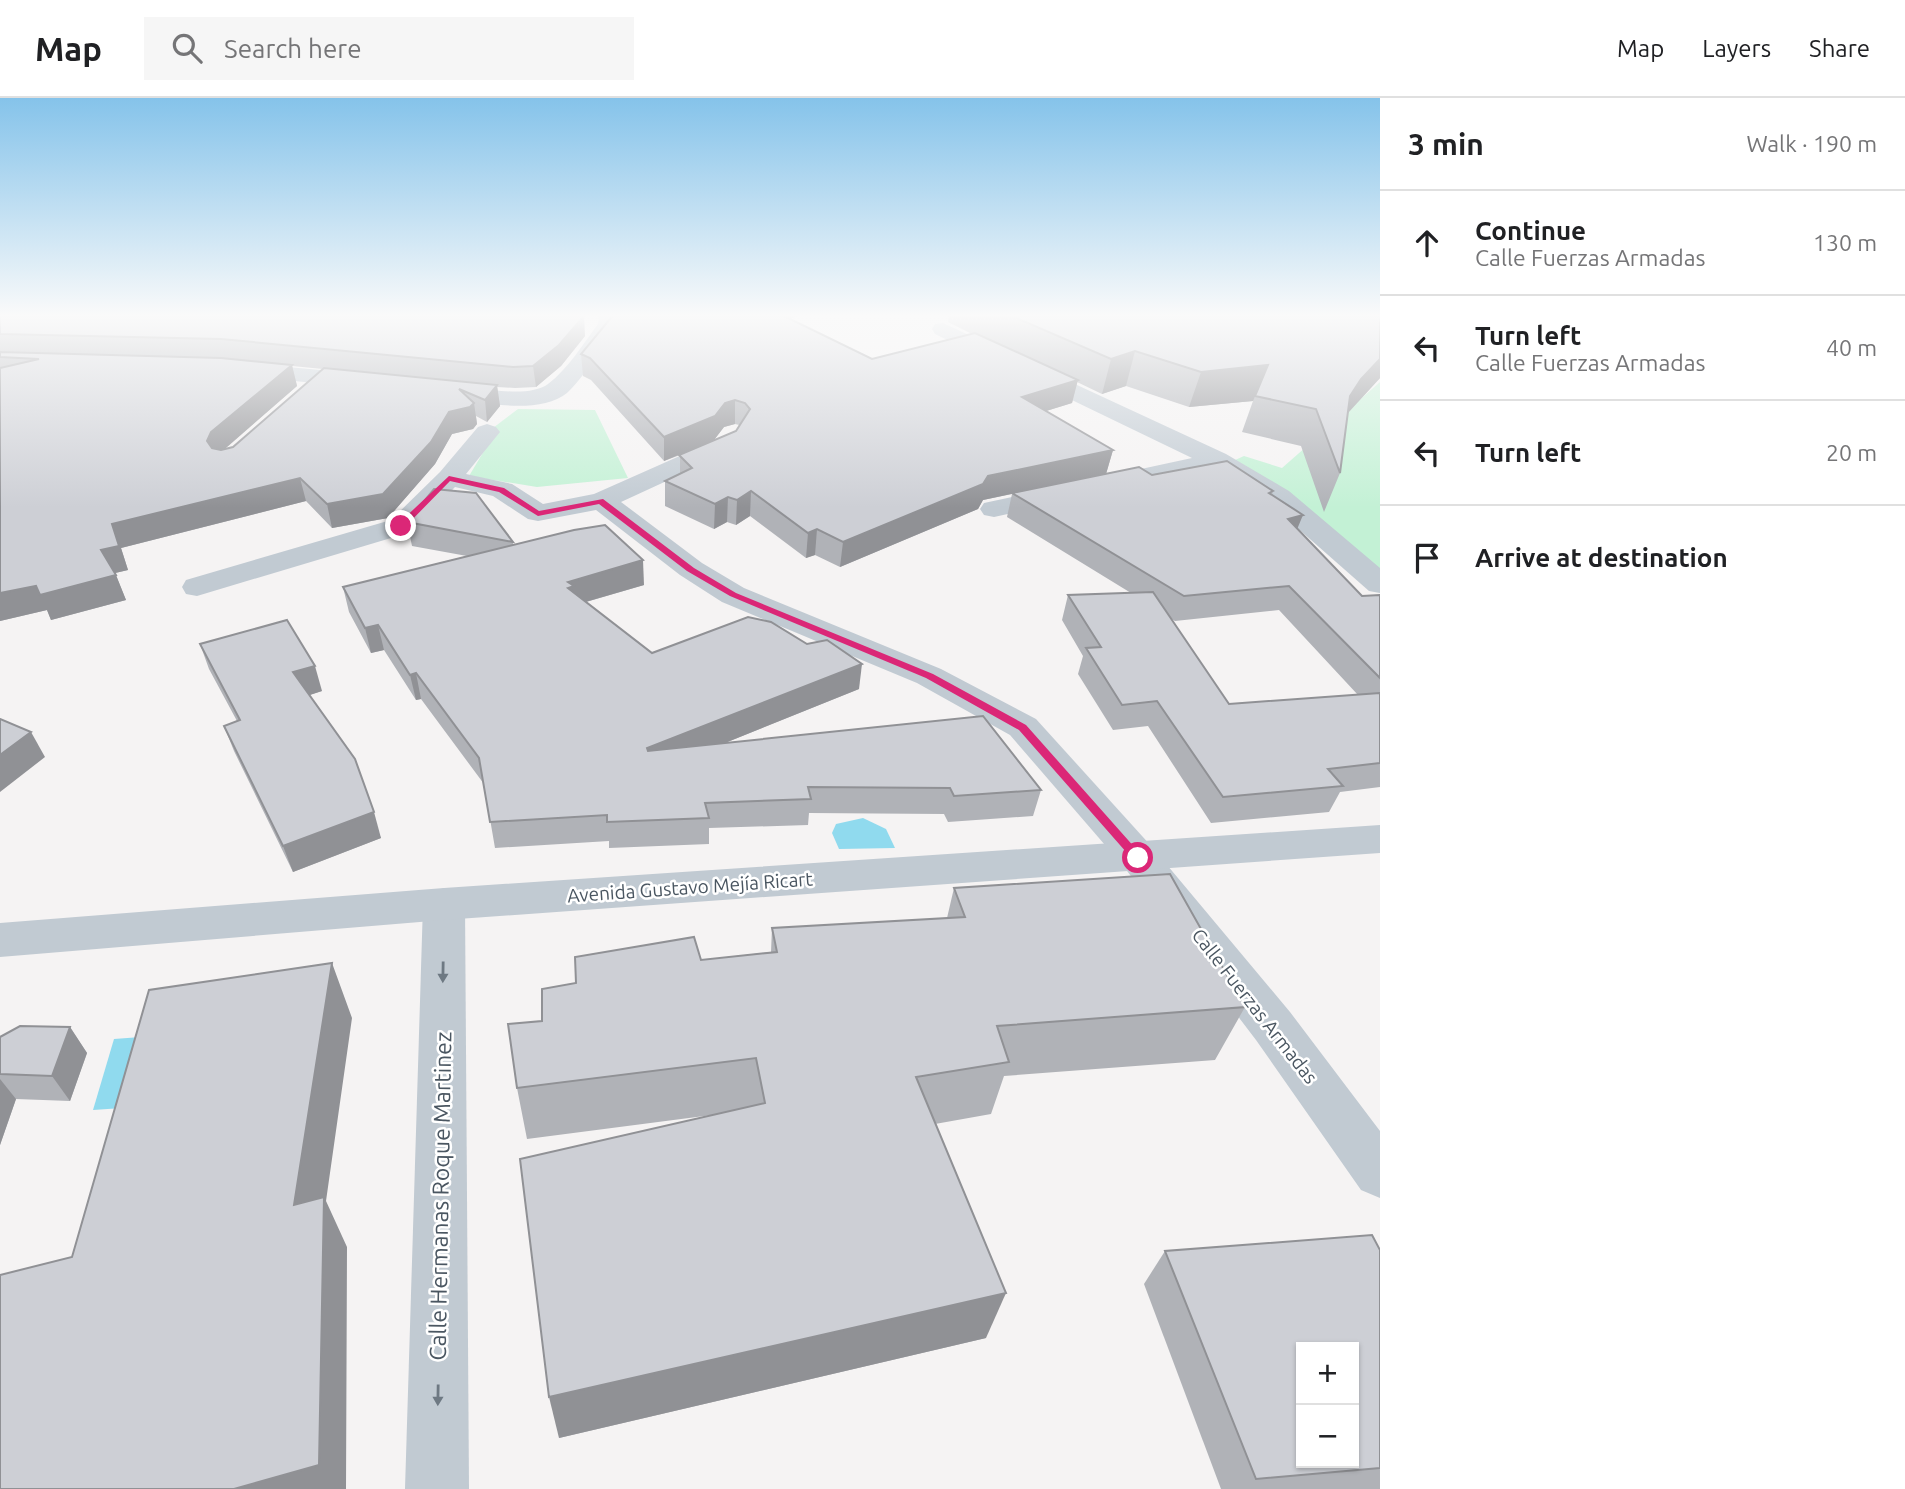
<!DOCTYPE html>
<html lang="en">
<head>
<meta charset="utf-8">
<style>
  body { margin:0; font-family:Ubuntu,sans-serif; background:#f6f6f6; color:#202124 }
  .controls { position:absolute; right:21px; bottom:21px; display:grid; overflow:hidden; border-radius:0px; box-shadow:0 2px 5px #0004 }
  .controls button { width:63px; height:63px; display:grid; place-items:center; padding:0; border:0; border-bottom:2px solid #e0e0e0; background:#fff; color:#202124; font:35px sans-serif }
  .stop { position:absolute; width:21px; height:21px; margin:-16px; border:5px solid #db2777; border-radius:50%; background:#fff }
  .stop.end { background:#db2777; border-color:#fff; box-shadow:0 2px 7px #0008 }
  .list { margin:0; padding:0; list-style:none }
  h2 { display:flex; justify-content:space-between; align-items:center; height:91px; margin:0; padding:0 28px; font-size:30px }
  h2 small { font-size:23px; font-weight:400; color:#757577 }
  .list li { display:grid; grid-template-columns:46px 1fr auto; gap:21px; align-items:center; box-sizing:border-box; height:105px; padding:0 28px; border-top:2px solid #e0e0e0 }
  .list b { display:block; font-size:26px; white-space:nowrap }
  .list p { margin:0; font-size:23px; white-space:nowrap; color:#757577 }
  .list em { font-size:23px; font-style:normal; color:#757577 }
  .icon { flex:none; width:38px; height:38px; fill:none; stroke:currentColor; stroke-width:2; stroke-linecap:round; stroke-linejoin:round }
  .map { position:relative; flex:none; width:1380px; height:1391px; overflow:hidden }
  header { display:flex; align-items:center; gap:42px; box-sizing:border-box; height:98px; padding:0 35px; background:#fff; border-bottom:2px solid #e0e0e0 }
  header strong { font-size:33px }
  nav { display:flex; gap:38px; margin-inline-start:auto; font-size:24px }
  .search { width:490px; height:63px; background:#f6f6f6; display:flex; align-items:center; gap:18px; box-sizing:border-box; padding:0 24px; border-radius:0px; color:#757577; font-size:26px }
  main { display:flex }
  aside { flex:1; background:#fff }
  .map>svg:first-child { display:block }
  .green { fill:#c3f1d5 }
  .water { fill:#90daee }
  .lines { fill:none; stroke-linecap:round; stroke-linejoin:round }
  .minor { fill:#c1cad2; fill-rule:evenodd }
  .tertiary { fill:#c1cad2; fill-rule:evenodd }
  .wall { fill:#b0b2b7; fill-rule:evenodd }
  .shaded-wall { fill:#909195 }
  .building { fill:#cdcfd5; stroke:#909195; stroke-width:2; fill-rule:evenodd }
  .oneway { fill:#6e7983 }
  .route { fill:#db2777 }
  .labels { text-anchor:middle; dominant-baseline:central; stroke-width:5; stroke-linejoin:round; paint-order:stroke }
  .street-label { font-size:19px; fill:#4a5661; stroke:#fff }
  .near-street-label { font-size:23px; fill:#4a5661; stroke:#fff }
</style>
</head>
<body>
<header>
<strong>Map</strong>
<div class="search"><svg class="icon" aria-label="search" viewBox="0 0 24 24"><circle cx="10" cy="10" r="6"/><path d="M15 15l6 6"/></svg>Search here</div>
<nav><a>Map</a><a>Layers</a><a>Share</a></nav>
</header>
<main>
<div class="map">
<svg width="1380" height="1391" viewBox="0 0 1380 1391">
  <rect width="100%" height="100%" fill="#f5f3f3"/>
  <g class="green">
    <polygon points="1380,284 1380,481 1224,367 1244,358 1282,370"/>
    <polygon points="518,311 595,312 628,380 537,389 469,378 493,338 493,330"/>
  </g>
  <g class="water">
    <polygon points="863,720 886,731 895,750 839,751 832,735 836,726"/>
    <polygon points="154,938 137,1009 93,1012 114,941"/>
  </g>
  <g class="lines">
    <g class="minor">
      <path d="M596,216H619C622,229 608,242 600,252C590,267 580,283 567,295C539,318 478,304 445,299L437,297L433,292L437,287L445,285C470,288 527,302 548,286C568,271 583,246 598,226L599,221Z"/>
      <polygon points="943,225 1226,356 1289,393 1380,470 1380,495 1369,493 1269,405 1213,371 994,419 984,417 980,411 984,405 1192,360 935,236 932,231 935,226"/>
      <polygon points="243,265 365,276 373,278 377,283 373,288 365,290 235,277 232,272 235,267"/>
      <polygon points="487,326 496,329 500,334 466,376 512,386 543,406 594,396 718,341 727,338 736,341 740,346 736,351 621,404 702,465 744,490 941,571 1036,621 1152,749 1290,914 1380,1033 1380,1100 1361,1092 1256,942 1124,769 1010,637 917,585 722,504 680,477 596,412 538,423 528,421 493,398 455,389 411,434 197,498 186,496 182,489 186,482 391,422 440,374 478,329"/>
      <polygon points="444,790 459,795 465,806 469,1391 405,1391 423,806 429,795"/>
    </g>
    <polygon class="tertiary" points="1380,727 1380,755 444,822 0,859 0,825 444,790"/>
  </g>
  <g class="wall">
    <path d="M0,216L585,238L561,268L536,289L515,290L497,289L500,308L487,324L476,318L477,326L473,331L452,336L435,366L388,420L332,430L306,403L121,450L128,472L115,475L126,502L51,522L47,512L0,523ZM292,268L323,271L233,349L224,351L297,288Z"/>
    <path d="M806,216L789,220L872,261L972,236L948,224L949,216H1380V280L1348,315L1340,375L1324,414L1301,348L1242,334L1253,303L1189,309L1126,288L1102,296L1077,284L1072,305L1046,313L1113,352L1106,376L1152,377L1273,393L1272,397L1297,431L1362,498L1380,497V689L1340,694L1329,714L1211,725L1148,628L1113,632L1078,576L1083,558L1062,522L1068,497L1131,495L1007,419L1012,396L983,402L978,411L840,469L815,457L806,460L750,418L736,427L727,424L714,431L665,408V383L680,376V357L664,363L591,282L583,278L581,256ZM735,326L739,327L736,333L714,342L724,329ZM1279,512L1358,597L1229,606L1170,520L1175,523Z"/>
    <polygon points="407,424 513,444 513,447 644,487 586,504 652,555 859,591 725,645 1041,692 1033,718 948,724 944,716 809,715 808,727 709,730 709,746 609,750 609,743 495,750 484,686 421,601 416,602 384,552 371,555 349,514 343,489 467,458 412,448"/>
    <polygon points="200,546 322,593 309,597 381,740 293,774 234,653 224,628 237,623 209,571"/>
    <polygon points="954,790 1245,909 1215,962 1004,978 991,1016 935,1026 986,1240 559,1340 712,1017 527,1041 517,990 542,923 701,862 771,854 772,830 947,820"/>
    <polygon points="70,929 87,955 70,1003 16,1001 0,1047 0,939"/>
    <polygon points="1380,1152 1380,1391 1221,1391 1144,1186 1165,1153"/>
  </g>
  <g class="shaded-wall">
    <polygon points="762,216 806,216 762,228"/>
    <polygon points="584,218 585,238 561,268 536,289 533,268"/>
    <polygon points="1135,253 1126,288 1102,296 1111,261"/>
    <polygon points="1380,261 1380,280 1346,317 1350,298 1361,281"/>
    <polygon points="292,267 297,288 218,357 207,343 211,334"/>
    <polygon points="1268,267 1253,303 1189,309 1201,274"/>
    <polygon points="1078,282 1072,305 1017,322 1022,299"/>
    <polygon points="497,287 500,308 487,324 485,302"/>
    <polygon points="735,302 735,326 724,329 714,342 664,363 664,339 725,305"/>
    <polygon points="474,305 477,326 473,331 452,336 435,366 388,420 332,430 327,406 449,314"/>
    <polygon points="1113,352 1106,376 983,402 978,411 840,469 843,444 988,378"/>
    <polygon points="300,380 306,403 121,450 128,472 111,476 101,452 112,426"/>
    <polygon points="751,393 750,418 736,427 737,402"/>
    <polygon points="728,399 727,424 714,431 715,406"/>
    <polygon points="1303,417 1293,441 1288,421"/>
    <polygon points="817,431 815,457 806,460 808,435"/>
    <polygon points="643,462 644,487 575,507 569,490 568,484"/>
    <polygon points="116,477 126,502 51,522 47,512 0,523 0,495 36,488"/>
    <polygon points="378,527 384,552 371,555 365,530"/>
    <polygon points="862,566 859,591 648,676 647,650"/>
    <polygon points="315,568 322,593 301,600 293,574"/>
    <polygon points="416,575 421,601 416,602 410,577"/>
    <polygon points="31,634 45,659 0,694 0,657"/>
    <polygon points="374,714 381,740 293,774 283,748"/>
    <polygon points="332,865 352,920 326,1103 347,1149 346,1391 234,1391 294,1107"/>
    <polygon points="70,929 87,955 70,1003 52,978"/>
    <polygon points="0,981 16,1001 0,1047"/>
    <polygon points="1006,1195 986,1240 559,1340 549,1299"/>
  </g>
  <g class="building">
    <polygon points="0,216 583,216 584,218 559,247 533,268 513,269 221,241 0,236"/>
    <polygon points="614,216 780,216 872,261 975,235 1078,282 1022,299 1113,352 988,378 983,386 843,444 817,431 808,435 751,393 737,402 728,399 715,406 665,383 692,370 679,357 736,333 750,311 745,305 735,302 725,305 715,318 664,339 590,260 581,256"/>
    <polygon points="1007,216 1380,216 1380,261 1361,281 1350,298 1340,375 1316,311 1255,298 1268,267 1201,274 1135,253 1111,261"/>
    <polygon points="0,254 221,260 292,267 211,334 207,343 212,350 221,352 233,349 324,270 497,287 485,302 459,291 474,305 470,309 449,314 431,344 383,396 327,406 300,380 112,426 119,448 101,452 116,477 40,497 36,488 0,495 0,270 39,261 0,259"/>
    <polygon points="1227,363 1273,393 1269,395 1303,417 1288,421 1362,498 1380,497 1380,580 1289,488 1184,498 1012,395 1139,369 1152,377"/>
    <polygon points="434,391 476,395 513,444 407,424"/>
    <polygon points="605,427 643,462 568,484 574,488 568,490 652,555 748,519 771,524 807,546 827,542 862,566 647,650 648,653 983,618 1041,692 954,698 950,690 808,689 811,701 705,705 709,720 607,724 607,717 490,724 479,660 416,575 410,577 378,527 365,530 343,489 574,432"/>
    <polygon points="1153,494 1229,606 1380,595 1380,665 1328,671 1343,688 1223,699 1157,603 1122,607 1086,550 1101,549 1068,497"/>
    <polygon points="287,522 315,568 293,574 355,661 374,714 283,748 224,628 240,622 200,546"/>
    <polygon points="0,621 31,634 0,657"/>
    <polygon points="1170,776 1245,909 997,928 1009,964 916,979 1006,1195 549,1299 520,1061 765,1005 756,960 517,990 508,926 542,923 542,891 576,885 575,859 694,839 701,862 777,854 772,830 965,819 954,790"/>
    <polygon points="332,865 294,1107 324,1099 319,1367 234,1391 0,1391 0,1177 72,1159 149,892"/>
    <polygon points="20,928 70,929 52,978 0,976 0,939"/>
    <path d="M1372,1137L1380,1152V1370L1256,1381L1165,1153ZM1301,1249H1354V1365H1301Z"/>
  </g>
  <defs><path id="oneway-solid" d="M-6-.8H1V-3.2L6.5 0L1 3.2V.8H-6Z" transform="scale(1.75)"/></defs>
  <g class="oneway">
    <use href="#oneway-solid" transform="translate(443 874) rotate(91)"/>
    <use href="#oneway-solid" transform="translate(438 1297) rotate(91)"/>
  </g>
  <linearGradient id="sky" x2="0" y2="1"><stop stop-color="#85c3ea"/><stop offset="0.53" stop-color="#fafafa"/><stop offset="1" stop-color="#fafafa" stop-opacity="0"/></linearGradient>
  <rect width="1380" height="410" fill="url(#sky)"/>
  <polygon class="route" points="449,378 504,390 539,413 603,401 694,470 736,495 933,576 1026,627 1144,760 1138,764 1134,763 1019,632 926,580 730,498 687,473 599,406 538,418 499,394 450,383 404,430 398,430 398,426"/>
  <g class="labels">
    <g class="street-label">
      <text transform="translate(690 789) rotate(-4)">Avenida Gustavo Mejía Ricart</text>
      <text transform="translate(1255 908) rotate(52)">Calle Fuerzas Armadas</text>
    </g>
    <g class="near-street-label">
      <text transform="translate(440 1098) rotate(-89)">Calle Hermanas Roque Martinez</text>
    </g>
  </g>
</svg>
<div class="controls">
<button>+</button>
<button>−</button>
</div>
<div class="stop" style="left:1138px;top:760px"></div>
<div class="stop end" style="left:401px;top:428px"></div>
</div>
<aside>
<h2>3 min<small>Walk · 190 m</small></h2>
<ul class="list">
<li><svg class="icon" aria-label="ahead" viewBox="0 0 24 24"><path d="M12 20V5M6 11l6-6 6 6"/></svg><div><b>Continue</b><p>Calle Fuerzas Armadas</p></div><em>130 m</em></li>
<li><svg class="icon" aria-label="left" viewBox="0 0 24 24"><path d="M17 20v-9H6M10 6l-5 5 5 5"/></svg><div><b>Turn left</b><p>Calle Fuerzas Armadas</p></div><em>40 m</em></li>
<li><svg class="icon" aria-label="left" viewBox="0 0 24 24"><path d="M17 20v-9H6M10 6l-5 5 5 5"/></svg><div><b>Turn left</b></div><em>20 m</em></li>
<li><svg class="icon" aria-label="arrive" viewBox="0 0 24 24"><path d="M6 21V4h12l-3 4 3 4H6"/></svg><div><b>Arrive at destination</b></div></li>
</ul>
</aside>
</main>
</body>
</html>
